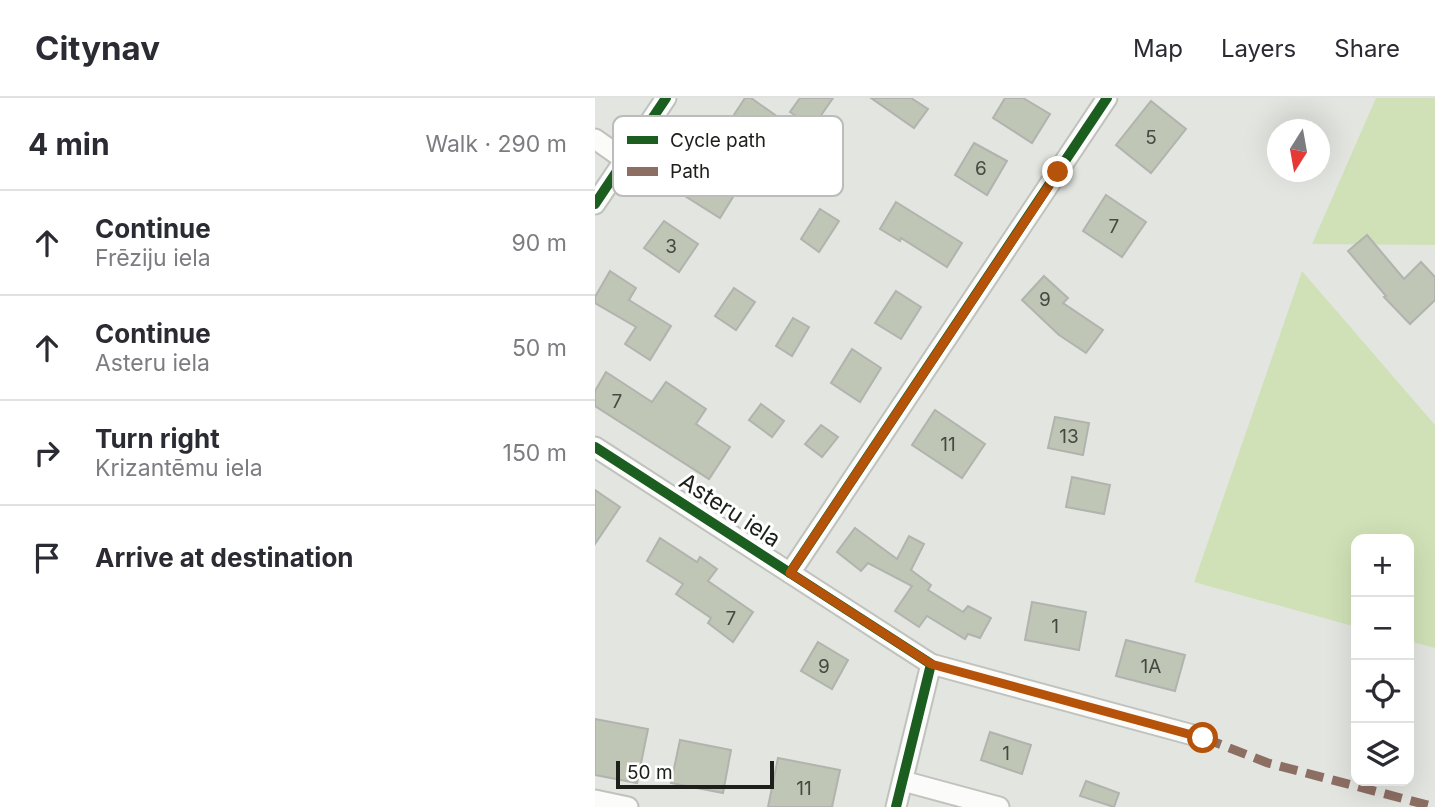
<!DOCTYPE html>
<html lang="en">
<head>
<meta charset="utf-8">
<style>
  body { margin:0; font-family:Inter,sans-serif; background:#f2f2f3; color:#2b2b33 }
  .controls { position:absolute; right:21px; bottom:21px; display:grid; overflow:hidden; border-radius:14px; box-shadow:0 7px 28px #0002 }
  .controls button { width:63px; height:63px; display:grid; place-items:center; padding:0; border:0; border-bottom:2px solid #e1e1e2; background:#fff; color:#2b2b33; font:35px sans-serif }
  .compass { position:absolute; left:672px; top:21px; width:63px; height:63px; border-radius:50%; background:#fff; box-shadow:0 7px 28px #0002; rotate:191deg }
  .scale { position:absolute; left:21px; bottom:18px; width:158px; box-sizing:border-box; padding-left:7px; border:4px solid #1d1f1b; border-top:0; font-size:19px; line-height:24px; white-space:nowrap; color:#1d1f1b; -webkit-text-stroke:5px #fff; paint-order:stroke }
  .stop { position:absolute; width:21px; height:21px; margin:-16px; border:5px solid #b45309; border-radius:50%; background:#fff }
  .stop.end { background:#b45309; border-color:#fff; box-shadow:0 2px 7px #0008 }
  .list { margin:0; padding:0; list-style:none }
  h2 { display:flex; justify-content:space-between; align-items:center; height:91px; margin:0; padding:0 28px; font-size:30px }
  h2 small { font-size:23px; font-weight:400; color:#7c7c81 }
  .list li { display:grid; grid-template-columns:46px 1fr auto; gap:21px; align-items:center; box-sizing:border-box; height:105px; padding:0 28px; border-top:2px solid #e1e1e2 }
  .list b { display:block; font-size:26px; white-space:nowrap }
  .list p { margin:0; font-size:23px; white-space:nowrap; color:#7c7c81 }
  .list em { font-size:23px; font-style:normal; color:#7c7c81 }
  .icon { flex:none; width:38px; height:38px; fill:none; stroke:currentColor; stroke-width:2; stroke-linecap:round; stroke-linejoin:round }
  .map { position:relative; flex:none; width:840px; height:709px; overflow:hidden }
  header { display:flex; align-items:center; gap:42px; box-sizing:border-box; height:98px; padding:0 35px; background:#fff; border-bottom:2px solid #e1e1e2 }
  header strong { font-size:33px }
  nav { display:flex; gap:38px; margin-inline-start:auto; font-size:24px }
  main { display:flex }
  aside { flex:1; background:#fff }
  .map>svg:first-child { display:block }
  .green { fill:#d0e1b7 }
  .building { fill:#bfc6b5; stroke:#b1b3ae; stroke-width:2 }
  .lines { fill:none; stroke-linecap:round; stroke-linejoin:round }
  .minor-casing { stroke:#c0c2bd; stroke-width:23 }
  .minor { stroke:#fbfbfa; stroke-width:19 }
  .quiet { stroke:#8d6e63; stroke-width:9; stroke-dasharray:18 9; stroke-linecap:butt }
  .cycleway-casing { stroke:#fff; stroke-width:15 }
  .cycleway { stroke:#1b5e20; stroke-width:10 }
  .route { stroke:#b45309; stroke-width:9 }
  .labels { text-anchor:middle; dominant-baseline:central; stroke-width:6; stroke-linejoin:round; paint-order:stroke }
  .number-label { font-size:19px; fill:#464942 }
  .street-label { font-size:23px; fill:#1d1f1b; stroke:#fff }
  .key { fill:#fff; stroke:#bbbcbb; stroke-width:2 }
  .key-label { font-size:19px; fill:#1d1f1b }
</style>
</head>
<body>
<header>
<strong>Citynav</strong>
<nav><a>Map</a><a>Layers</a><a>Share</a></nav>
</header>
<main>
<aside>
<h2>4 min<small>Walk · 290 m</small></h2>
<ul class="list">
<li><svg class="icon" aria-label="ahead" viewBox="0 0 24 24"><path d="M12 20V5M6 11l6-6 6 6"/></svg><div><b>Continue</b><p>Frēziju iela</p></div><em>90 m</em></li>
<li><svg class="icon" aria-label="ahead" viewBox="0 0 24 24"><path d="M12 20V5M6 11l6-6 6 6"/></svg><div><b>Continue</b><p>Asteru iela</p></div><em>50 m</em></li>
<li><svg class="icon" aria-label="right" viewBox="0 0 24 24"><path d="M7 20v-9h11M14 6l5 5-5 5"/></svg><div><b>Turn right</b><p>Krizantēmu iela</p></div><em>150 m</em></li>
<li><svg class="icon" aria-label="arrive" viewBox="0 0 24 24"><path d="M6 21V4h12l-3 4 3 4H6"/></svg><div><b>Arrive at destination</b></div></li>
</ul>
</aside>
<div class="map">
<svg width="840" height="709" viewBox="0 0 840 709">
  <rect width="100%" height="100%" fill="#e3e5e0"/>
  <g class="green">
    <polygon points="781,0 840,0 840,147 717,146"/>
    <polygon points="707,173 840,327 840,550 814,543 814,441 761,441 761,529 599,484"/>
  </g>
  <g class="building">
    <polygon points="150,0 156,0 183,19 162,49 131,29"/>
    <polygon points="205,0 238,0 218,29 195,14"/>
    <polygon points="276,0 316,0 333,11 319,30"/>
    <polygon points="410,0 428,0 455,16 437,45 398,20"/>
    <polygon points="556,3 591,31 556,75 521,47"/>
    <polygon points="379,45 412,63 392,97 360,77"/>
    <polygon points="100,70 141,94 125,120 85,95"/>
    <polygon points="511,97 551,124 527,159 488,133"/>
    <polygon points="301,104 367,145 352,169 306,140 305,143 285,131"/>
    <polygon points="225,111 244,123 224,154 206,141"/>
    <polygon points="69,123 103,146 84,174 49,150"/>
    <polygon points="772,137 809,181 826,164 840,179 840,202 815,226 789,199 791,198 753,153"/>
    <polygon points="15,173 41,190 34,202 76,228 55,262 30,246 41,229 0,205 0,199"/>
    <polygon points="449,178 473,200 468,205 508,232 491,255 464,237 427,202"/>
    <polygon points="139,190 160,204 141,232 120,218"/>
    <polygon points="301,193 326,209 306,241 280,225"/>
    <polygon points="198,220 214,229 197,258 181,248"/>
    <polygon points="257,251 286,270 265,304 236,285"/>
    <polygon points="11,274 57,304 71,284 111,311 101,326 135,349 114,381 0,308 0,293"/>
    <polygon points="166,306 189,323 177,339 154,322"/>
    <polygon points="340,312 390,346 367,380 317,347"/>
    <polygon points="460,319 494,325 488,357 453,350"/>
    <polygon points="226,327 243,339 227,359 210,346"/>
    <polygon points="477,379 515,387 509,416 471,409"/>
    <polygon points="0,392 25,409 0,446"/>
    <polygon points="260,430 302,461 314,438 329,446 316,472 336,487 333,492 368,514 373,508 396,520 385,540 373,536 370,541 332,518 324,529 300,513 317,488 273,465 266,473 242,454"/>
    <polygon points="65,440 102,464 105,459 122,471 113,483 158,514 138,544 113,525 116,520 81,496 88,486 52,463"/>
    <polygon points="437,504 491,514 484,552 430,542"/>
    <polygon points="531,542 590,557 580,593 521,578"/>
    <polygon points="223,544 253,562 237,591 206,573"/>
    <polygon points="0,621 53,631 42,685 0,677"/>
    <polygon points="395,634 436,647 427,676 386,662"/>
    <polygon points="85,642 136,652 128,695 76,685"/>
    <polygon points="183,660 245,672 237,709 173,709"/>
    <polygon points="491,683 524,695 519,709 485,698"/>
  </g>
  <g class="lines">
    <defs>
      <g id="minor">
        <polyline points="0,41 30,62"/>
        <polyline points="0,106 71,0"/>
        <polyline points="0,349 336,566 301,709"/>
        <polyline points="195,475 512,0"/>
        <polyline points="336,566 609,640"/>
        <polyline points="308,683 404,709"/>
        <polyline points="0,702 33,709"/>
      </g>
    </defs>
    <use href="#minor" class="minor-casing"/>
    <use href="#minor" class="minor"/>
    <polyline class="quiet" points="609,640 673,665 840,709"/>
    <defs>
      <g id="cycleway">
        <polyline points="0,106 71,0"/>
        <polyline points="0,349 336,566 301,709"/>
        <polyline points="195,475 512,0"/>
      </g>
    </defs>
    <use href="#cycleway" class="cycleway-casing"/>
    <use href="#cycleway" class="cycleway"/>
  </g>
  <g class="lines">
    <polyline class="route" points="463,74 195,475 336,566 608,640"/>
  </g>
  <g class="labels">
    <g class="number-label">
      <text x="556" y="39">5</text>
      <text x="386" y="70">6</text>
      <text x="519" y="128">7</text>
      <text x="76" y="148">3</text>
      <text x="450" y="201">9</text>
      <text x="22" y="303">7</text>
      <text x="474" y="338">13</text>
      <text x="353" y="346">11</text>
      <text x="136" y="520">7</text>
      <text x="460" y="528">1</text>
      <text x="229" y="568">9</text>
      <text x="556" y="568">1A</text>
      <text x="411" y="655">1</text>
      <text x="209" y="690">11</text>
    </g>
    <g class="street-label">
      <text transform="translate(135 412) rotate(33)">Asteru iela</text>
    </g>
  </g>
  <rect x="18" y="18" width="230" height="80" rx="10" class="key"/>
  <rect x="32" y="38" width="31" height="8" fill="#1b5e20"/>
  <rect x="32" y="69" width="31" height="9" fill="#8d6e63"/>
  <g class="key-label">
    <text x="75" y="49">Cycle path</text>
    <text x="75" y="80">Path</text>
  </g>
</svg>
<div class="controls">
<button>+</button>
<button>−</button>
<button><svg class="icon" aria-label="locate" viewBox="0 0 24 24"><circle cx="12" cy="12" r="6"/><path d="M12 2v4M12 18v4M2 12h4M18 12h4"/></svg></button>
<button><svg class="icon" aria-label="layers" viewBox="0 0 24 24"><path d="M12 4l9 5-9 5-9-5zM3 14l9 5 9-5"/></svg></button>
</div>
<svg class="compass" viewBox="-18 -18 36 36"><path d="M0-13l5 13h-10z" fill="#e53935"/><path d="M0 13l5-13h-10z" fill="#7c7c81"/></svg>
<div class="scale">50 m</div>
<div class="stop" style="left:608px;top:640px"></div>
<div class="stop end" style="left:463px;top:74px"></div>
</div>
</main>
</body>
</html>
